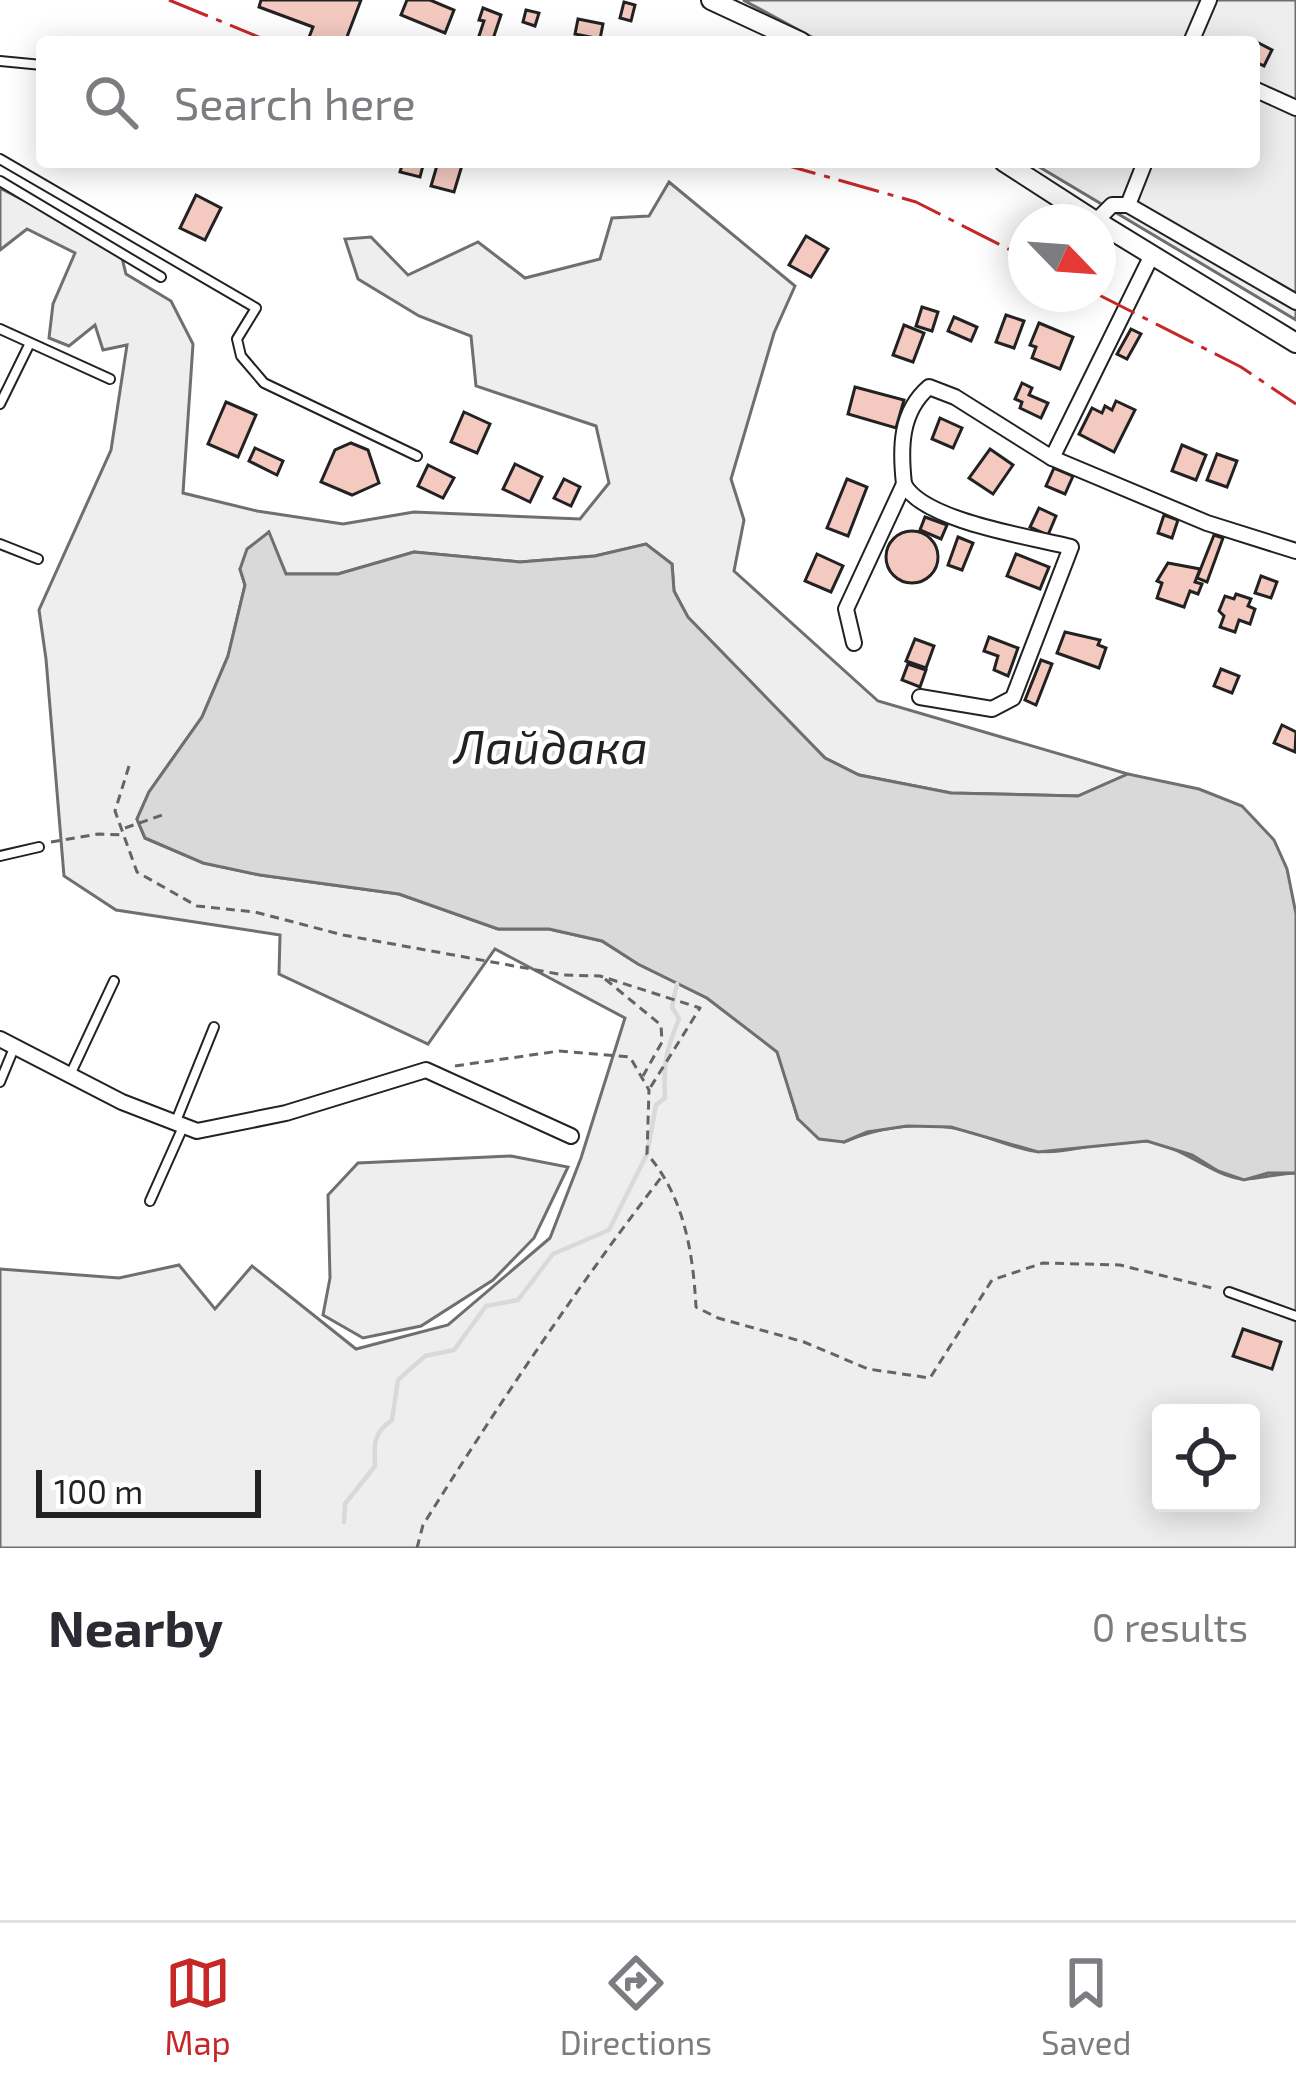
<!DOCTYPE html>
<html lang="en">
<head>
<meta charset="utf-8">
<style>
  body { margin:0; font-family:"Exo 2",sans-serif; background:#f2f2f3; color:#2b2b33 }
  .controls { position:absolute; right:36px; bottom:36px; display:grid; overflow:hidden; border-radius:12px; box-shadow:0 6px 30px #0003 }
  .controls button { width:108px; height:108px; display:grid; place-items:center; padding:0; border:0; border-bottom:3px solid #e1e1e2; background:#fff; color:#2b2b33; font:60px sans-serif }
  .compass { position:absolute; left:1008px; top:204px; width:108px; height:108px; border-radius:50%; background:#fff; box-shadow:0 6px 30px #0003; rotate:115deg }
  .scale { position:absolute; left:36px; bottom:30px; width:225px; box-sizing:border-box; padding-left:12px; border:6px solid #222; border-top:0; font-size:33px; line-height:42px; white-space:nowrap; color:#222; -webkit-text-stroke:9px #fff; paint-order:stroke }
  .list { margin:0; padding:0; list-style:none }
  h2 { display:flex; justify-content:space-between; align-items:center; height:156px; margin:0; padding:0 48px; font-size:51px }
  h2 small { font-size:39px; font-weight:400; color:#7c7c81 }
  .icon { flex:none; width:66px; height:66px; fill:none; stroke:currentColor; stroke-width:2; stroke-linecap:round; stroke-linejoin:round }
  .map { position:relative; flex:none; width:1296px; height:1548px; overflow:hidden }
  .search { position:absolute; background:#fff; box-shadow:0 6px 30px #0003; left:36px; right:36px; top:36px; height:132px; display:flex; align-items:center; gap:30px; box-sizing:border-box; padding:0 42px; border-radius:12px; color:#7c7c81; font-size:45px }
  .sheet { height:372px; background:#fff }
  nav { display:flex; justify-content:space-around; align-items:center; box-sizing:border-box; height:168px; border-top:3px solid #e1e1e2; background:#fff; font-size:33px; color:#7c7c81 }
  nav a { display:grid; justify-items:center; gap:6px }
  nav .on { color:#c62828 }
  .map>svg:first-child { display:block }
  .green { fill:#eee; stroke:#6f6f6f; stroke-width:3; fill-rule:evenodd }
  .water { fill:#d9d9d9; stroke:#6f6f6f; stroke-width:3 }
  .lines { fill:none; stroke-linecap:round; stroke-linejoin:round }
  .stream { stroke:#d9d9d9; stroke-width:4.5 }
  .building { fill:#f3c9c0; stroke:#222; stroke-width:3 }
  .lane-casing { stroke:#222; stroke-width:12 }
  .street-casing { stroke:#222; stroke-width:18 }
  .secondary-casing { stroke:#222; stroke-width:22 }
  .path { stroke:#646464; stroke-width:3; stroke-dasharray:9 6; stroke-linecap:butt }
  .lane { stroke:#fff; stroke-width:8 }
  .street { stroke:#fff; stroke-width:14 }
  .secondary { stroke:#fff; stroke-width:18 }
  .power { stroke:#c62828; stroke-width:3; stroke-dasharray:42 9 6 9; stroke-linecap:butt }
  .labels { text-anchor:middle; dominant-baseline:central; stroke-width:9; stroke-linejoin:round; paint-order:stroke }
  .water-label { font-size:48px; font-style:italic; fill:#222; stroke:#fff }
</style>
</head>
<body>
<div class="map">
<svg width="1296" height="1548" viewBox="0 0 1296 1548">
  <rect width="100%" height="100%" fill="#fff"/>
  <g class="green">
    <polygon points="743,0 1296,0 1296,320 1031,162 1254,162 1254,42 821,42"/>
    <path d="M669,182L795,286L774,333L731,479L744,520L734,571L878,701L1128,774L1078,796L951,793L859,775L825,758L687,617L674,591L672,564L646,544L595,556L520,562L414,552L338,574H286L268,533L240,569L245,585L228,656L202,717L149,792L137,819L145,838L204,863L260,875L399,894L498,929H549L602,941L638,964L707,998L778,1052L798,1119L844,1142C877,1128 918,1121 954,1128C981,1133 1007,1147 1034,1151C1070,1156 1109,1136 1146,1141C1181,1145 1211,1175 1241,1179C1253,1180 1280,1173 1296,1173V1548H0V1269L119,1278L179,1265L215,1309L252,1266L356,1349L448,1325L550,1238L581,1158L625,1018L495,949L428,1044L279,974L280,935L116,910L64,876L46,659L39,610L111,450L127,345L103,350L95,325L69,346L49,338L53,304L75,253L27,229L0,250V188L120,250L126,274L171,301L193,344L183,493L257,511L343,524L414,512L580,519L609,483L596,426L476,386L471,336L419,316L358,279L345,239L371,237L408,275L478,242L525,278L600,259L612,218L649,216ZM1161,1413H1251V1503H1161Z"/>
    <polygon points="511,1156 568,1167 534,1238 493,1280 421,1326 363,1338 323,1315 330,1278 328,1195 358,1163"/>
  </g>
  <polygon class="water" points="269,532 286,574 338,574 414,552 520,562 595,556 646,544 672,564 674,591 688,617 825,758 859,775 951,793 1078,796 1128,774 1199,789 1242,806 1274,840 1287,869 1296,914 1296,1173 1268,1173 1244,1180 1218,1171 1192,1155 1147,1141 1038,1152 951,1127 907,1126 867,1132 844,1142 819,1139 798,1119 777,1052 707,998 638,964 602,941 549,929 498,929 399,894 260,875 203,863 145,838 137,819 149,792 202,717 228,656 245,585 240,569 247,549"/>
  <g class="lines">
    <path class="stream" d="M344,1522L345,1504L375,1466C374,1444 373,1433 392,1420L398,1380L425,1356L454,1350L486,1306L518,1300L553,1254L609,1230L647,1154L656,1105L665,1098C663,1064 666,1050 679,1019L672,1007L677,984"/>
  </g>
  <g class="building">
    <polygon points="261,0 361,0 345,42 308,40 313,27 259,7"/>
    <polygon points="407,0 430,0 454,10 445,33 401,15"/>
    <polygon points="624,2 635,5 631,21 620,18"/>
    <polygon points="483,8 501,15 492,42 477,42 484,21 479,20"/>
    <polygon points="526,10 539,13 535,26 523,22"/>
    <polygon points="578,19 603,24 600,39 575,34"/>
    <polygon points="1251,39 1272,50 1264,66 1254,61"/>
    <polygon points="403,162 424,162 420,177 400,172"/>
    <polygon points="438,162 463,162 454,192 431,186"/>
    <polygon points="196,195 221,208 205,240 180,228"/>
    <polygon points="806,236 828,249 811,277 789,265"/>
    <polygon points="922,307 938,312 932,331 916,326"/>
    <polygon points="1006,315 1024,321 1014,348 996,342"/>
    <polygon points="954,317 977,327 971,341 948,331"/>
    <polygon points="1039,323 1073,337 1060,369 1032,358 1036,347 1030,345"/>
    <polygon points="904,325 924,333 913,362 893,355"/>
    <polygon points="1131,329 1141,334 1127,359 1117,354"/>
    <polygon points="1022,383 1032,388 1029,395 1048,403 1041,418 1020,408 1022,402 1015,399"/>
    <polygon points="855,387 904,400 896,428 848,414"/>
    <polygon points="1116,401 1135,410 1114,452 1079,434 1092,408 1102,413 1105,406 1112,410"/>
    <polygon points="226,402 256,415 238,457 208,444"/>
    <polygon points="464,412 490,424 477,453 451,442"/>
    <polygon points="940,418 962,428 953,448 932,439"/>
    <polygon points="351,443 368,450 379,483 352,495 321,482 335,450"/>
    <polygon points="1182,445 1206,455 1196,480 1172,471"/>
    <polygon points="255,448 283,461 277,475 249,461"/>
    <polygon points="990,449 1013,465 993,494 969,478"/>
    <polygon points="1217,454 1237,461 1227,487 1207,480"/>
    <polygon points="515,464 542,477 530,502 503,489"/>
    <polygon points="428,465 454,478 443,498 418,486"/>
    <polygon points="1054,468 1073,476 1065,494 1046,486"/>
    <polygon points="564,479 580,487 571,506 554,498"/>
    <polygon points="847,479 867,487 848,536 827,528"/>
    <polygon points="1039,508 1056,516 1048,535 1030,527"/>
    <polygon points="1164,515 1178,520 1172,538 1158,533"/>
    <polygon points="925,517 947,525 941,539 920,530"/>
    <circle cx="912" cy="557" r="26"/>
    <polygon points="1214,535 1223,538 1207,582 1197,578"/>
    <polygon points="958,537 973,543 962,570 948,565"/>
    <polygon points="817,554 843,566 831,592 805,581"/>
    <polygon points="1016,554 1049,567 1040,589 1007,576"/>
    <polygon points="1168,563 1200,569 1195,582 1202,584 1198,594 1190,591 1184,607 1157,598 1162,583 1157,581"/>
    <polygon points="1261,576 1277,582 1271,598 1255,593"/>
    <polygon points="1236,594 1251,599 1248,606 1255,609 1250,624 1239,620 1235,632 1220,627 1224,616 1219,611 1225,596 1234,599"/>
    <polygon points="1065,632 1100,640 1098,645 1106,648 1099,668 1057,653"/>
    <polygon points="989,637 1018,648 1008,676 994,670 998,656 984,651"/>
    <polygon points="915,639 934,646 926,668 906,661"/>
    <polygon points="1041,660 1052,664 1036,705 1025,700"/>
    <polygon points="908,664 926,670 920,687 902,680"/>
    <polygon points="1221,669 1239,676 1232,693 1214,686"/>
    <polygon points="1282,725 1296,732 1295,752 1274,743"/>
    <polygon points="1243,1329 1281,1342 1272,1369 1233,1356"/>
  </g>
  <g class="lines">
    <defs>
      <g id="lane">
        <polyline points="0,61 42,65"/>
        <polyline points="0,159 256,308 237,339 241,356 264,383 417,456"/>
        <polyline points="0,181 161,277"/>
        <polyline points="0,329 110,379"/>
        <polyline points="0,404 30,343"/>
        <polyline points="0,544 38,559"/>
        <polyline points="0,856 39,847"/>
        <polyline points="70,1075 114,981"/>
        <polyline points="0,1082 14,1048"/>
        <polyline points="176,1121 214,1027"/>
        <polyline points="150,1201 183,1127"/>
        <polyline points="1229,1292 1296,1316"/>
      </g>
      <g id="street">
        <polyline points="1191,42 1209,0"/>
        <polyline points="1254,89 1296,108"/>
        <polyline points="1128,205 1296,302"/>
        <polyline points="1096,221 1112,205 1128,205 1145,162"/>
        <polyline points="1151,257 1052,458 1207,523 1296,551"/>
        <path d="M904,484C900,448 900,412 929,387L955,397L1052,458"/>
        <path d="M854,643L846,609L904,484C923,521 1031,537 1071,547L1013,698L992,709L920,697"/>
        <polyline points="0,1039 122,1102 197,1131 286,1113 426,1070 571,1136"/>
      </g>
      <g id="secondary">
        <polyline points="711,0 801,42"/>
        <polyline points="1004,162 1097,222"/>
        <polyline points="1098,222 1296,343"/>
      </g>
    </defs>
    <use href="#lane" class="lane-casing"/>
    <use href="#street" class="street-casing"/>
    <use href="#secondary" class="secondary-casing"/>
    <g class="path">
      <polyline points="129,766 115,811 137,872 197,906 255,912 343,935 564,975 600,976 700,1008 650,1088"/>
      <polyline points="125,828 165,814"/>
      <polyline points="51,842 98,834 124,835"/>
      <polyline points="605,979 661,1025 662,1042 643,1076"/>
      <path d="M455,1066L559,1051L630,1057L649,1090L647,1154C684,1196 693,1252 696,1307L718,1318L804,1342L868,1369L930,1378L992,1280L1043,1263L1120,1265L1216,1289"/>
      <path d="M417,1548L423,1525C498,1405 577,1287 663,1175"/>
    </g>
    <use href="#lane" class="lane"/>
    <use href="#street" class="street"/>
    <use href="#secondary" class="secondary"/>
    <g class="power">
      <polyline points="169,0 271,42"/>
      <polyline points="775,162 916,202 1026,258"/>
      <polyline points="1097,294 1241,367 1296,404"/>
    </g>
  </g>
  <g class="labels">
    <g class="water-label">
      <text x="551" y="745">Лайдака</text>
    </g>
  </g>
</svg>
<div class="controls">
<button><svg class="icon" aria-label="locate" viewBox="0 0 24 24"><circle cx="12" cy="12" r="6"/><path d="M12 2v4M12 18v4M2 12h4M18 12h4"/></svg></button>
</div>
<svg class="compass" viewBox="-18 -18 36 36"><path d="M0-13l5 13h-10z" fill="#e53935"/><path d="M0 13l5-13h-10z" fill="#7c7c81"/></svg>
<div class="scale">100 m</div>
<div class="search"><svg class="icon" aria-label="search" viewBox="0 0 24 24"><circle cx="10" cy="10" r="6"/><path d="M15 15l6 6"/></svg>Search here</div>
</div>
<section class="sheet">
<h2>Nearby<small>0 results</small></h2>
<ul class="list">
</ul>
</section>
<nav>
<a class="on"><svg class="icon" aria-label="map" viewBox="0 0 24 24"><path d="M3 6l6-2 6 2 6-2v14l-6 2-6-2-6 2zM9 4v14M15 6v14"/></svg>Map</a>
<a><svg class="icon" aria-label="directions" viewBox="0 0 24 24"><path d="M12 3l9 9-9 9-9-9zM9 14v-3h6M13 9l2 2-2 2"/></svg>Directions</a>
<a><svg class="icon" aria-label="saved" viewBox="0 0 24 24"><path d="M7 4h10v16l-5-4-5 4z"/></svg>Saved</a>
</nav>
</body>
</html>
